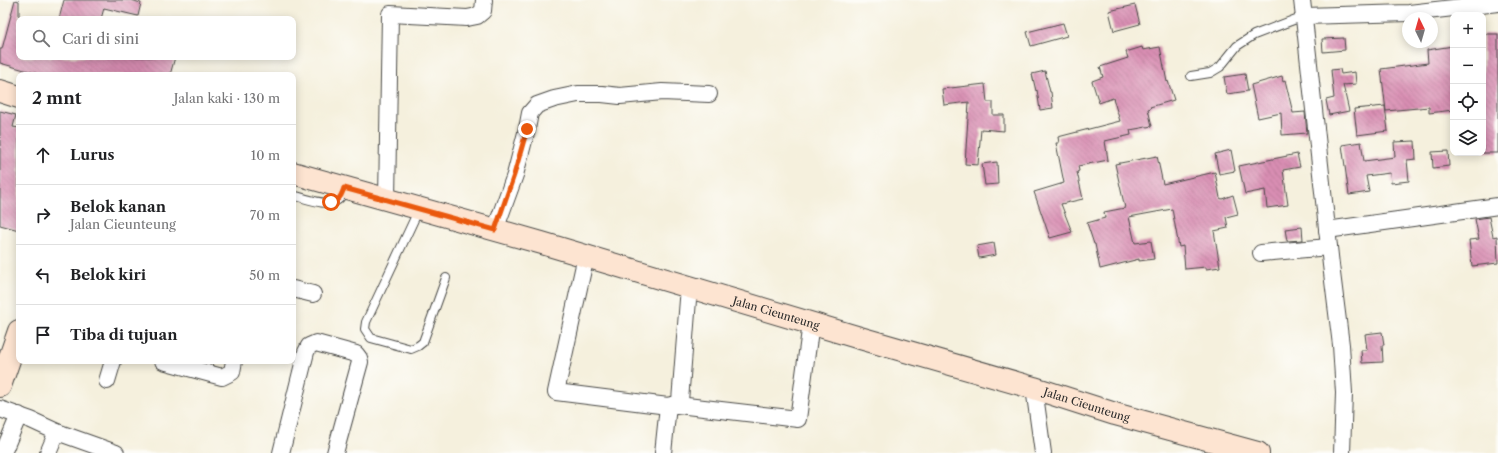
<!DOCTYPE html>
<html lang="id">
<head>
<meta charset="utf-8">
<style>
  body { margin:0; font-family:"Libre Caslon Text",serif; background:#f6f6f6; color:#202124 }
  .controls { position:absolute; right:12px; top:12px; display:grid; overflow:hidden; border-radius:8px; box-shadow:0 2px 10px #0003 }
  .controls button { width:36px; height:36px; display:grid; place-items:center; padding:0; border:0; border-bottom:1px solid #e0e0e0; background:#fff; color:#202124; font:20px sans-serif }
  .compass { position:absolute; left:1402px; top:12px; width:36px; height:36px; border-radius:50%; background:#fff; box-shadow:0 2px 10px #0003; rotate:355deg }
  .stop { position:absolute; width:12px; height:12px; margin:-9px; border:3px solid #ea580c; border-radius:50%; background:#fff }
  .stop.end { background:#ea580c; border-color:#fff; box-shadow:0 1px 4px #0008 }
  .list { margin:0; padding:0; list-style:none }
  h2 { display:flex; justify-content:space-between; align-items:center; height:52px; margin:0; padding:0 16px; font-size:17px }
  h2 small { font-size:13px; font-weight:400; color:#757577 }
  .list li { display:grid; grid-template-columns:26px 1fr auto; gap:12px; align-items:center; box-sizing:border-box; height:60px; padding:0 16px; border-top:1px solid #e0e0e0 }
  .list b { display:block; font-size:15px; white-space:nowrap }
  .list p { margin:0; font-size:13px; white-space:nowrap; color:#757577 }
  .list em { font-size:13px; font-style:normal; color:#757577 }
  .icon { flex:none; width:22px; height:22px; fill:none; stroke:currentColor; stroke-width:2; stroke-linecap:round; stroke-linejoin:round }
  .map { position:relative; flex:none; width:1498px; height:453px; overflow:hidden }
  .search { position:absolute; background:#fff; box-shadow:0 2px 10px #0003; left:16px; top:16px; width:280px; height:44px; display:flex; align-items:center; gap:10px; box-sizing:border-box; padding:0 14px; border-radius:8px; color:#757577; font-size:15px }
  .panel { position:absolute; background:#fff; box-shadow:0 2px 10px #0003; left:16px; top:72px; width:280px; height:292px; border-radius:8px }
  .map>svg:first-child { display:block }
  .building { fill:url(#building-back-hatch) }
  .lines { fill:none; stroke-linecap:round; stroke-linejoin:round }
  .lane-casing { stroke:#494946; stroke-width:10 }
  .street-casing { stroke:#494946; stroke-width:18 }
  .secondary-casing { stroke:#494946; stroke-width:24 }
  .lane { stroke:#fff; stroke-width:8 }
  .street { stroke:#fff; stroke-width:16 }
  .secondary { stroke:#fde4d1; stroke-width:22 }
  .route { stroke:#ea580c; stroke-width:5 }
  .labels { text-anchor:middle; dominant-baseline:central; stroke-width:3; stroke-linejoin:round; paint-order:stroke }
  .street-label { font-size:11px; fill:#2b2b2b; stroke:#fdfcf7 }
</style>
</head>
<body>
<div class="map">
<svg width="1498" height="453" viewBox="0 0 1498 453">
  <defs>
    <pattern id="building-back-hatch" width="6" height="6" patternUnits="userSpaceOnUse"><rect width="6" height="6" fill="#d98eb3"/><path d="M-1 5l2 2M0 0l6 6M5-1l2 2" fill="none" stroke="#b07492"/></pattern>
  </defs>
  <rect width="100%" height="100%" fill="#fdfcf7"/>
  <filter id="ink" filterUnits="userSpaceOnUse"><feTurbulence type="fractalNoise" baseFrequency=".025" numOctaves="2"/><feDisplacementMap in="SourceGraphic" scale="8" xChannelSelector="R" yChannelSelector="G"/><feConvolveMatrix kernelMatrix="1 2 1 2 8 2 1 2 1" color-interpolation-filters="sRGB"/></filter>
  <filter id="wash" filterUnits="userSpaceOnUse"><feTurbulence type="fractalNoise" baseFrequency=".012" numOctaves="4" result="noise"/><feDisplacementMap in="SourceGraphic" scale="16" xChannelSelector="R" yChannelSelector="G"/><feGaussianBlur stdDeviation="0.9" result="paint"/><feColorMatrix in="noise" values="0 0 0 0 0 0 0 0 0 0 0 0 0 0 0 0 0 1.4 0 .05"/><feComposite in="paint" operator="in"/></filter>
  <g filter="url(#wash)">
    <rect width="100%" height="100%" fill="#f5f0dd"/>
    <g id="blocks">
      <g class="building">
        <polygon points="15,0 19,1 19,57 175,57 170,75 42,75 0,63 0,49 2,49"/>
        <polygon points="64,0 131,0 141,3 138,16 104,8 101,19 59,19"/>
        <polygon points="1135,5 1140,24 1114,31 1109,11"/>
        <polygon points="1063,23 1067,36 1031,46 1027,32"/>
        <rect x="1483" y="34" width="15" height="119"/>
        <polygon points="1344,38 1345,50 1323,52 1322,39"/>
        <polygon points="1453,46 1453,110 1429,113 1429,107 1386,111 1381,69 1428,63 1427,50"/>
        <polygon points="1142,47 1143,50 1160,47 1167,82 1168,81 1174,100 1150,107 1151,108 1148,109 1152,126 1130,130 1131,135 1105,141 1108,160 1078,166 1079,171 1077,172 1083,199 1061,204 1072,232 1050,238 1034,192 1064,183 1056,143 1059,143 1058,137 1120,121 1113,98 1099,103 1092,81 1103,77 1100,67 1128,58 1126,52"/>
        <polygon points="1340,69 1341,74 1355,72 1356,84 1343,85 1349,111 1329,115 1326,100 1334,98 1331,70"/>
        <polygon points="1045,71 1050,92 1051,92 1053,108 1040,110 1037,90 1036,91 1032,74"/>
        <polygon points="1245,74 1248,91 1227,94 1224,77"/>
        <polygon points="1282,76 1283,81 1285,80 1293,113 1305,112 1307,133 1282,135 1281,113 1258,118 1251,85"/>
        <polygon points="985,84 987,102 993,102 993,115 1004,115 1004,131 981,129 978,165 965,164 969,102 944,105 942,89"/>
        <polygon points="1385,106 1388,131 1357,135 1354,109"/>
        <polygon points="0,111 16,115 13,127 19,128 19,230 0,225"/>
        <polygon points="1415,141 1416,159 1407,160 1409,181 1391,183 1390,173 1366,176 1369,192 1349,195 1342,145 1361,142 1364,161 1395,157 1394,142"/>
        <polygon points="1231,150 1235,171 1219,174 1215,154"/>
        <polygon points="1448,151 1449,166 1433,168 1432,152"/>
        <polygon points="1297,154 1300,167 1283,170 1288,205 1267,208 1265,190 1245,194 1239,166"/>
        <polygon points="1157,156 1163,184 1215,172 1220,198 1222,199 1233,195 1238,214 1226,217 1228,228 1214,231 1220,267 1206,269 1206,267 1185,269 1183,246 1179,247 1172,209 1129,217 1135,243 1151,241 1154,259 1139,261 1139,259 1100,269 1095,244 1094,244 1087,223 1105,218 1104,212 1125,208 1115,164"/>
        <polygon points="997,162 998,184 985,185 982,164"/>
        <polygon points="1489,217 1493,237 1497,236 1498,263 1472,266 1469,240 1479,239 1475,219"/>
        <polygon points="1302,227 1303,240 1287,241 1285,229"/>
        <polygon points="994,243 996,255 979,258 977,246"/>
        <polygon points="1382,332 1384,345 1382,345 1383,362 1362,363 1361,350 1367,350 1365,334"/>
      </g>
    </g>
  </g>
  <g filter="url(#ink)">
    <use href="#blocks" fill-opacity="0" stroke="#494946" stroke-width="1"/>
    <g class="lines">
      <defs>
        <g id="lane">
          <polyline points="1191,76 1210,73 1220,67 1237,46 1254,35 1304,16"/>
          <path d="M293,195C304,198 331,209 340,198C342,196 343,192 344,189"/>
          <polyline points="419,209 366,322 365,329 371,338 411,349 418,346 423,342 446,278"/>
        </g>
        <g id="street">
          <polyline points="1302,0 1331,265 1341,345 1344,393 1342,453"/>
          <polyline points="1304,16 1409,13 1498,3"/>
          <polyline points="387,200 390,14 467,18 477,16 483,11 484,0"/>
          <polyline points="495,230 515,175 527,129 530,113 537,105 554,99 578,94 602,94 620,96 662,92 709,94"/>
          <polyline points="1327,230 1498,206"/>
          <polyline points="1261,253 1329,247"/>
          <polyline points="586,256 556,392 668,406"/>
          <polyline points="293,289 313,294"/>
          <polyline points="163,361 222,377 232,372 234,361"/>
          <polyline points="107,381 113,361"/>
          <polyline points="1034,388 1043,453"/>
          <polyline points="678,405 798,419 811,323"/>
          <polyline points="0,409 31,420 57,432 116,453"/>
          <polyline points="3,453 19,415"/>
          <polyline points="48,453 57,432"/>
          <polyline points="281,453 306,352 309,346 316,343 356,354 359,358 360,362 335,453"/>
          <polyline points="663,453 668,406 671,405 678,405 680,401 689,287"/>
        </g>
        <g id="secondary">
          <polyline points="0,91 19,97"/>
          <path id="s1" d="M293,173L542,243L860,338L1034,388L1115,414L1258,453"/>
          <polyline points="0,386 19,331"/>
        </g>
      </defs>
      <use href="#lane" class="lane-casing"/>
      <use href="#street" class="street-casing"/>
      <use href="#secondary" class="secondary-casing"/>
      <use href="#lane" class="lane"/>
      <use href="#street" class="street"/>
      <use href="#secondary" class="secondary"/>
    </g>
  </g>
  <g class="lines" filter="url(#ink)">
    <path class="route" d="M331,202C340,200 341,196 344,188L495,230L514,175L527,129"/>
  </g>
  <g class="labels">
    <g class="street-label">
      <text stroke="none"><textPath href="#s1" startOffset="503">Jalan Cieunteung</textPath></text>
      <text stroke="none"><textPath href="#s1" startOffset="827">Jalan Cieunteung</textPath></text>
    </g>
  </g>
</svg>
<div class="controls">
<button>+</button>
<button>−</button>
<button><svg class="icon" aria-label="locate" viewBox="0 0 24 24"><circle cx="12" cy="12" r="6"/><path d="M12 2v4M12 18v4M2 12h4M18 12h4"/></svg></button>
<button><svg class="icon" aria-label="layers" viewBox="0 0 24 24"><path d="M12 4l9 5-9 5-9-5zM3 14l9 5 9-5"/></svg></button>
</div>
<svg class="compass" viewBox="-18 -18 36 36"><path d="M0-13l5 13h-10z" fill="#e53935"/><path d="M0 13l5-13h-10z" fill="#757577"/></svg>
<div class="stop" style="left:331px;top:202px"></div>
<div class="stop end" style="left:527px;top:129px"></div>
<div class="search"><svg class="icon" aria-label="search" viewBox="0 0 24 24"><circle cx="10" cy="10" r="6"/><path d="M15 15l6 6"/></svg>Cari di sini</div>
<section class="panel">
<h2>2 mnt<small>Jalan kaki · 130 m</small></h2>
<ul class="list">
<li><svg class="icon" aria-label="ahead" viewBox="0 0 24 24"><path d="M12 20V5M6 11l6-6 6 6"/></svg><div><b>Lurus</b></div><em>10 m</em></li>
<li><svg class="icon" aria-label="right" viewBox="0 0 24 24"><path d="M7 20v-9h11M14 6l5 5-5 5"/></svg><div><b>Belok kanan</b><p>Jalan Cieunteung</p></div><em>70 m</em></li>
<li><svg class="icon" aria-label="left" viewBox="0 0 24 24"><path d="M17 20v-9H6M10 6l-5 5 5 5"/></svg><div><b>Belok kiri</b></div><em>50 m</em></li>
<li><svg class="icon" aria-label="arrive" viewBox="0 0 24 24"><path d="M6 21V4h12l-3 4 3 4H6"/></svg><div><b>Tiba di tujuan</b></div></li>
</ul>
</section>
</div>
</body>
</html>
